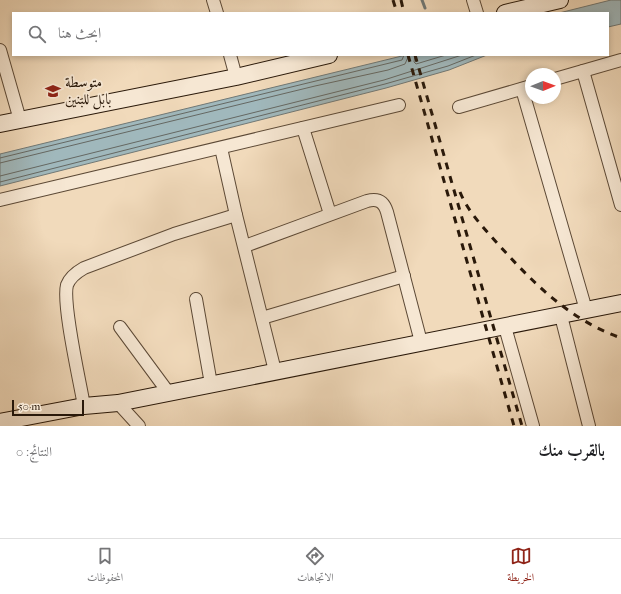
<!DOCTYPE html>
<html lang="ar">
<head>
<meta charset="utf-8">
<style>
  body { margin:0; font-family:"IM FELL French Canon",Amiri,serif; background:#f6f6f6; color:#202124; direction:rtl }
  .compass { position:absolute; left:525px; top:68px; width:36px; height:36px; border-radius:50%; background:#fff; box-shadow:0 2px 6px #0003; rotate:89deg }
  .scale { position:absolute; left:12px; bottom:10px; width:72px; box-sizing:border-box; padding-left:4px; border:2px solid #2a190a; border-top:0; font-size:11px; line-height:14px; white-space:nowrap; color:#2a190a; -webkit-text-stroke:3px #f6e7d3; paint-order:stroke }
  .list { margin:0; padding:0; list-style:none }
  h2 { display:flex; justify-content:space-between; align-items:center; height:52px; margin:0; padding:0 16px; font-size:17px }
  h2 small { font-size:13px; font-weight:400; color:#757577 }
  .icon { flex:none; width:22px; height:22px; fill:none; stroke:currentColor; stroke-width:2; stroke-linecap:round; stroke-linejoin:round }
  .map { position:relative; flex:none; width:621px; height:426px; overflow:hidden; direction:ltr }
  .search { position:absolute; background:#fff; box-shadow:0 2px 6px #0003; left:12px; right:12px; top:12px; height:44px; display:flex; align-items:center; gap:10px; box-sizing:border-box; padding:0 14px; border-radius:0px; color:#757577; font-size:15px }
  .sheet { height:112px; background:#fff }
  nav { display:flex; justify-content:space-around; align-items:center; box-sizing:border-box; height:56px; border-top:1px solid #e0e0e0; background:#fff; font-size:11px; color:#757577 }
  nav a { display:grid; justify-items:center; gap:2px }
  nav .on { color:#8f2418 }
  .map>svg:first-child { display:block }
  .water { fill:#a0b8bc; stroke:#717875 }
  .lines { fill:none; stroke-linecap:round; stroke-linejoin:round }
  .shore { stroke:#656863; stroke-width:1 }
  .stream { stroke:#717875; stroke-width:3 }
  .street-casing { stroke:#5c4936; stroke-width:14 }
  .secondary-casing { stroke:#2a190a; stroke-width:18 }
  .street { stroke:#f6e7d3; stroke-width:12 }
  .secondary { stroke:#f6e7d3; stroke-width:16 }
  .rail { stroke:#2a190a; stroke-width:3; stroke-dasharray:7 7; stroke-linecap:butt }
  .labels { text-anchor:middle; dominant-baseline:central; stroke-width:3.5; stroke-linejoin:round; paint-order:stroke }
  .poi-label { font-size:15px; fill:#2a190a; stroke:#f6e7d3; text-anchor:start }
</style>
</head>
<body>
<div class="map">
<svg width="621" height="426" viewBox="0 0 621 426">
  <rect width="100%" height="100%" fill="#f1dabb"/>
  <filter id="stains"><feTurbulence type="fractalNoise" baseFrequency=".005" numOctaves="4"/><feColorMatrix values="0 0 0 0 .2 0 0 0 0 .09 0 0 0 0 .02 0 0 0 .5 -.17"/></filter>
  <radialGradient id="worn" r=".72"><stop offset=".6" stop-color="#630" stop-opacity="0"/><stop offset="1" stop-color="#630" stop-opacity=".3"/></radialGradient>
  <g class="water">
    <polygon points="611,0 621,0 621,24 608,27 608,13 559,13"/>
    <polygon points="406,55 487,55 449,70 386,88 0,186 0,154"/>
  </g>
  <g class="lines">
    <g class="shore">
      <polyline points="415,55 414,62 416,64 446,55"/>
      <polyline points="0,158 402,60 404,55"/>
      <polyline points="0,163 315,86 388,70 405,64 409,55"/>
      <polyline points="0,176 384,80 462,55"/>
      <polyline points="0,182 385,84 448,66 476,55"/>
    </g>
    <polyline class="stream" points="422,0 425,8"/>
    <defs>
      <g id="street">
        <polyline points="213,0 217,13"/>
        <polyline points="473,0 477,13"/>
        <polyline points="0,50 20,120"/>
        <polyline points="230,55 236,77"/>
        <polyline points="583,71 621,205"/>
        <polyline points="555,79 621,60"/>
        <polyline points="522,89 586,310"/>
        <polyline points="459,107 531,86"/>
        <polyline points="303,128 330,214"/>
        <polyline points="221,148 236,215 275,371"/>
        <polyline points="0,200 399,105"/>
        <path d="M245,246L367,201C378,198 384,202 387,212L421,342"/>
        <polyline points="196,299 211,384"/>
        <polyline points="561,316 589,426"/>
        <polyline points="262,318 404,276"/>
        <polyline points="120,327 168,392"/>
        <polyline points="505,327 533,426"/>
        <polyline points="118,403 139,426"/>
        <path d="M84,406C80,382 62,304 67,285C70,277 77,272 84,268L174,234L236,215"/>
      </g>
      <g id="secondary">
        <polyline points="505,13 560,0"/>
        <polyline points="0,124 236,77 329,55"/>
        <polyline points="0,422 84,406 118,403 621,303"/>
      </g>
    </defs>
    <use href="#street" class="street-casing"/>
    <use href="#secondary" class="secondary-casing"/>
    <use href="#street" class="street"/>
    <use href="#secondary" class="secondary"/>
    <g class="rail">
      <polyline points="393,0 397,13"/>
      <polyline points="401,0 404,13"/>
      <polyline points="408,55 514,426"/>
      <polyline points="415,55 522,426"/>
      <path d="M460,192C468,212 483,227 498,244C533,283 570,320 621,338"/>
    </g>
  </g>
  <defs>
    <symbol id="school-bare" viewBox="-9 -9 18 18"><path d="M0-5L7-2L0 1L-7-2ZM-4 1L0 2.5L4 1V4Q0 6-4 4Z" fill="#8f2418" stroke="#f6e7d3" stroke-width="2.5" paint-order="stroke"/></symbol>
  </defs>
  <g fill-rule="evenodd">
    <use href="#school-bare" x="42" y="80" width="22" height="22"/>
  </g>
  <g class="labels">
    <g class="poi-label">
      <text x="65" y="82">متوسطة<tspan x="65" dy="17">بابل للبنين</tspan></text>
    </g>
  </g>
  <rect width="100%" height="100%" filter="url(#stains)"/>
  <rect width="100%" height="100%" fill="url(#worn)"/>
</svg>
<svg class="compass" viewBox="-18 -18 36 36"><path d="M0-13l5 13h-10z" fill="#e53935"/><path d="M0 13l5-13h-10z" fill="#757577"/></svg>
<div class="scale">50 m</div>
<div class="search"><svg class="icon" aria-label="search" viewBox="0 0 24 24"><circle cx="10" cy="10" r="6"/><path d="M15 15l6 6"/></svg>ابحث هنا</div>
</div>
<section class="sheet">
<h2>بالقرب منك<small>النتائج: 0</small></h2>
<ul class="list">
</ul>
</section>
<nav>
<a class="on"><svg class="icon" aria-label="map" viewBox="0 0 24 24"><path d="M3 6l6-2 6 2 6-2v14l-6 2-6-2-6 2zM9 4v14M15 6v14"/></svg>الخريطة</a>
<a><svg class="icon" aria-label="directions" viewBox="0 0 24 24"><path d="M12 3l9 9-9 9-9-9zM9 14v-3h6M13 9l2 2-2 2"/></svg>الاتجاهات</a>
<a><svg class="icon" aria-label="saved" viewBox="0 0 24 24"><path d="M7 4h10v16l-5-4-5 4z"/></svg>المحفوظات</a>
</nav>
</body>
</html>
